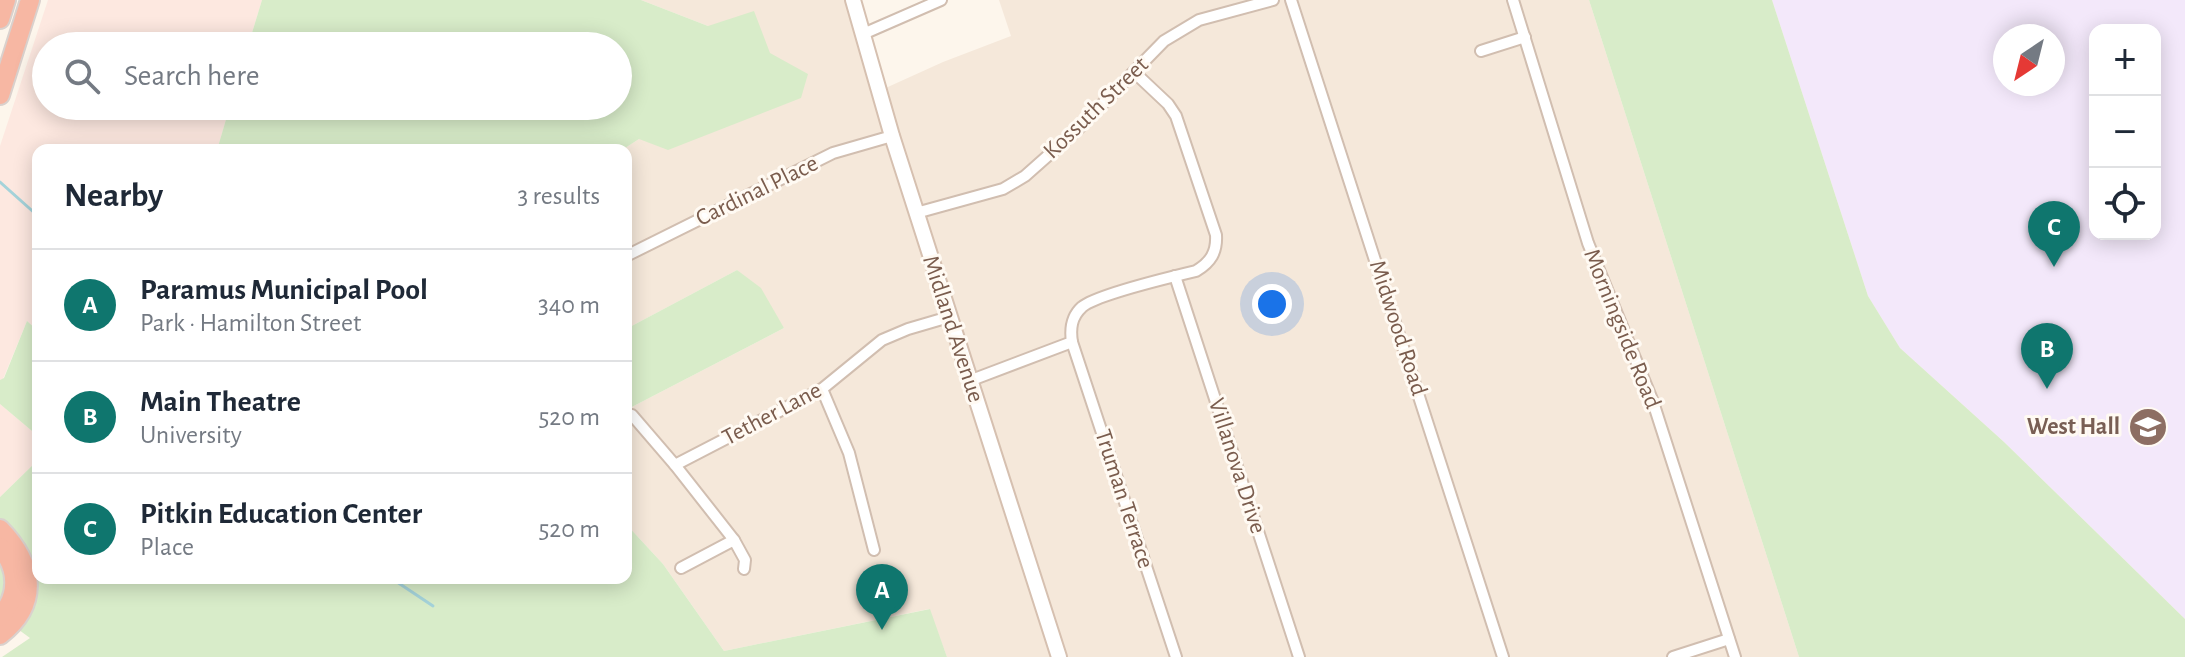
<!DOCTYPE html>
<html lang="en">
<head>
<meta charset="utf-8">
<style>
  body { margin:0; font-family:"Alegreya Sans",sans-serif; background:#f6f6f7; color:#1f2937 }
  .controls { position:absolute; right:24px; top:24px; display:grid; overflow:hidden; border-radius:16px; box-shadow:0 4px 20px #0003 }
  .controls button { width:72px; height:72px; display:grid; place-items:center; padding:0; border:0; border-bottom:2px solid #e0e1e3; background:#fff; color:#1f2937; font:40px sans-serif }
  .compass { position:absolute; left:1993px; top:24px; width:72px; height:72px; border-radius:50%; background:#fff; box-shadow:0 4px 20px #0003; rotate:215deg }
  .you { position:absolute; left:1272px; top:304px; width:28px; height:28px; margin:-20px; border:6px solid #fff; border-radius:50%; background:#1a73e8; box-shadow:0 0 0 12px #1a73e833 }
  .badge { display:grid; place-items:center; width:52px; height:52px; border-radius:50%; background:#0f766e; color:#fff; font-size:26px; font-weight:700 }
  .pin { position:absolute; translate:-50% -66px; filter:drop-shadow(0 2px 4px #0008) }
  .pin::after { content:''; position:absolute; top:42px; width:28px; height:24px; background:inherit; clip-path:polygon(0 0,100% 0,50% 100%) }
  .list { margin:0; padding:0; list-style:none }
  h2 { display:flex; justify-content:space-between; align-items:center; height:104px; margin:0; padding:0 32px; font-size:34px }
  h2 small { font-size:26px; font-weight:400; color:#747a83 }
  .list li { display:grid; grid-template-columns:52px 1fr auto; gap:24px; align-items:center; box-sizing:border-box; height:112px; padding:0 32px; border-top:2px solid #e0e1e3 }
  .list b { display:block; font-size:30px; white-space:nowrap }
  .list p { margin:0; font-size:26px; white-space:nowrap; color:#747a83 }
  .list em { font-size:26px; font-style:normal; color:#747a83 }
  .icon { flex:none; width:44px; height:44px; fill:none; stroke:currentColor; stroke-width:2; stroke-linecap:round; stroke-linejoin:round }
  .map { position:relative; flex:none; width:2185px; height:657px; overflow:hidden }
  .search { position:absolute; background:#fff; box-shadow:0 4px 20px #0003; left:32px; top:32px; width:600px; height:88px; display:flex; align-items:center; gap:20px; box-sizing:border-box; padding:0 28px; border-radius:44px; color:#747a83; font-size:30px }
  .panel { position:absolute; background:#fff; box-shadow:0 4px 20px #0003; left:32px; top:144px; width:600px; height:440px; border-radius:16px }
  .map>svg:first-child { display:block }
  .residential { fill:#f5e8da }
  .commercial { fill:#fde8e0 }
  .education { fill:#f3e8fa; fill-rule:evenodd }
  .green { fill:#d8ecc9 }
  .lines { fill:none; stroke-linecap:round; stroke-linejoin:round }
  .stream { stroke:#a5d3da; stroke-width:3 }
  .street-casing { stroke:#d1beb0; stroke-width:14 }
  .secondary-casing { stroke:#d6c0b0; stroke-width:18 }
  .highway-casing { stroke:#dad1cd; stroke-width:22 }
  .street { stroke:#fff; stroke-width:10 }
  .secondary { stroke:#fff; stroke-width:14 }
  .highway { stroke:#f7b7a3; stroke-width:18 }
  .labels { text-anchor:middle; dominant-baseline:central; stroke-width:6; stroke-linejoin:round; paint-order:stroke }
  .street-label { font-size:24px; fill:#7a5c4d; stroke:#fffaf3 }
  .education-label { font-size:24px; font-weight:bold; fill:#785e54; stroke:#fffaf3; text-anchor:end }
</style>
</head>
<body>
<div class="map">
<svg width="2185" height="657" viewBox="0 0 2185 657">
  <rect width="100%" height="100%" fill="#fdf6ec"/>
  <polygon class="residential" points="641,0 853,0 879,91 943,62 1011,36 999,0 1589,0 1799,657 947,657 929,609 724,651 663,564 626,524 626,410 784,328 737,270 626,329 626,150 622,150 639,139 708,26"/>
  <g class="commercial">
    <polygon points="48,0 262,0 248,46 46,46 46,106 230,106 217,150 38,150 38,331 27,321 3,379 0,380 0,146"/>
    <polygon points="0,404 38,436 38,460 0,497"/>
  </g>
  <path class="education" d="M1772,0H2185V619L2004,442L1900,348L1868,296ZM2095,30H2155V234H2095ZM2005,36H2053V84H2005Z"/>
  <g class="green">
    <polygon points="262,0 641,0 708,26 754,11 770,53 808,74 801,98 668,150 639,139 622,150 217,150 230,106 618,106 618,46 248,46"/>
    <polygon points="1589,0 1772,0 1868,296 1900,348 2004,442 2185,619 2185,657 1799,657"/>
    <polygon points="737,270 761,288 784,328 626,410 626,329"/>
    <polygon points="27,321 38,331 38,436 0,404 0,380 4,378"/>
    <polygon points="38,460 38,578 626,578 626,524 663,564 724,651 930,609 947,657 2,657 30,638 0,616 0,497"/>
  </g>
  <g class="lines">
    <g class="stream">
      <polyline points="0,182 38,216"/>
      <polyline points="391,578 433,606"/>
    </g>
    <defs>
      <g id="street">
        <polyline points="1291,0 1503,657"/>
        <polyline points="1513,0 1588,243 1653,402 1735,657"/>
        <polyline points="863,34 941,0"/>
        <polyline points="1481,51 1525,37"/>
        <polyline points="916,213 1003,189 1025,176 1078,129 1164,41 1199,20 1273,0"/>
        <polyline points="626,256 833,153 892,136"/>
        <polyline points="1175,276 1299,657"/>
        <polyline points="1072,342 1176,657"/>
        <path d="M969,381L1072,342C1070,329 1071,317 1082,307C1096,295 1175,276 1196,271C1211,262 1217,252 1216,235L1176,116L1168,104L1134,72"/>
        <polyline points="822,389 849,453 874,550"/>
        <polyline points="632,415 675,465 734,540 745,560 744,569"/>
        <polyline points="675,465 822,389 882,340 908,329 949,317"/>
        <polyline points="681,568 734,540"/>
        <polyline points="1673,657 1729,639"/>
      </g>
      <polyline id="secondary" points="853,0 892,136 1059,657"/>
      <g id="highway">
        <polyline points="0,19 6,0"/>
        <polyline points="0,95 30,0"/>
        <path d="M0,529C33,563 41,603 0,635"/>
        <path d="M0,547C19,569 19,596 0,617"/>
      </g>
    </defs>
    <use href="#street" class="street-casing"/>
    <use href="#secondary" class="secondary-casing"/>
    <use href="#highway" class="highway-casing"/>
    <use href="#street" class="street"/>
    <use href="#secondary" class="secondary"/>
    <use href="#highway" class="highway"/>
  </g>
  <defs>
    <symbol id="university-disc" viewBox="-11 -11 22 22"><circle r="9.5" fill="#8d6e63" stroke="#fffaf3"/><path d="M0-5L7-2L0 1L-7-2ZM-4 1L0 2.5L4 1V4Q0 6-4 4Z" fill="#fff"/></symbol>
  </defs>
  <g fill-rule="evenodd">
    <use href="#university-disc" x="2126" y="405" width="44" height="44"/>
  </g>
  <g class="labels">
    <g class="street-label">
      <text transform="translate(1096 108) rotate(-44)">Kossuth Street</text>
      <text transform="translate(757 191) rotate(-26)">Cardinal Place</text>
      <text transform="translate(1398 328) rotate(72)">Midwood Road</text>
      <text transform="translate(953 329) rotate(72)">Midland Avenue</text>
      <text transform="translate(1622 329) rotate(68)">Morningside Road</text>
      <text transform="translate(772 414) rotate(-28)">Tether Lane</text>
      <text transform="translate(1237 466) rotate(72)">Villanova Drive</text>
      <text transform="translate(1124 499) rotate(72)">Truman Terrace</text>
    </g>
    <g class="education-label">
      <text x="2120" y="427">West Hall</text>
    </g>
  </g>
</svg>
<div class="controls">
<button>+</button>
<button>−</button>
<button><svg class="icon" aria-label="locate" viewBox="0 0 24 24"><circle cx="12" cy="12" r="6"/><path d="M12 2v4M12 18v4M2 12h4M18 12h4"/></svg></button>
</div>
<svg class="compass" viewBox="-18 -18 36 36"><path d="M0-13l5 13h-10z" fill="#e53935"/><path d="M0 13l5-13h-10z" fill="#747a83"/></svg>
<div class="you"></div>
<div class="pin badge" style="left:882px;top:630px">A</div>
<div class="pin badge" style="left:2047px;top:389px">B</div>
<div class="pin badge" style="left:2054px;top:267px">C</div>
<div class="search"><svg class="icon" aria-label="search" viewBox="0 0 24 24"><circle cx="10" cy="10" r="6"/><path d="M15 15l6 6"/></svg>Search here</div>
<section class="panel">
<h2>Nearby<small>3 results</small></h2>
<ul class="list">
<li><span class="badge">A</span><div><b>Paramus Municipal Pool</b><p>Park · Hamilton Street</p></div><em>340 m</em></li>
<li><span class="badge">B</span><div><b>Main Theatre</b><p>University</p></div><em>520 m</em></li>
<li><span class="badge">C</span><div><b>Pitkin Education Center</b><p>Place</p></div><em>520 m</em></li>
</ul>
</section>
</div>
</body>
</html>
